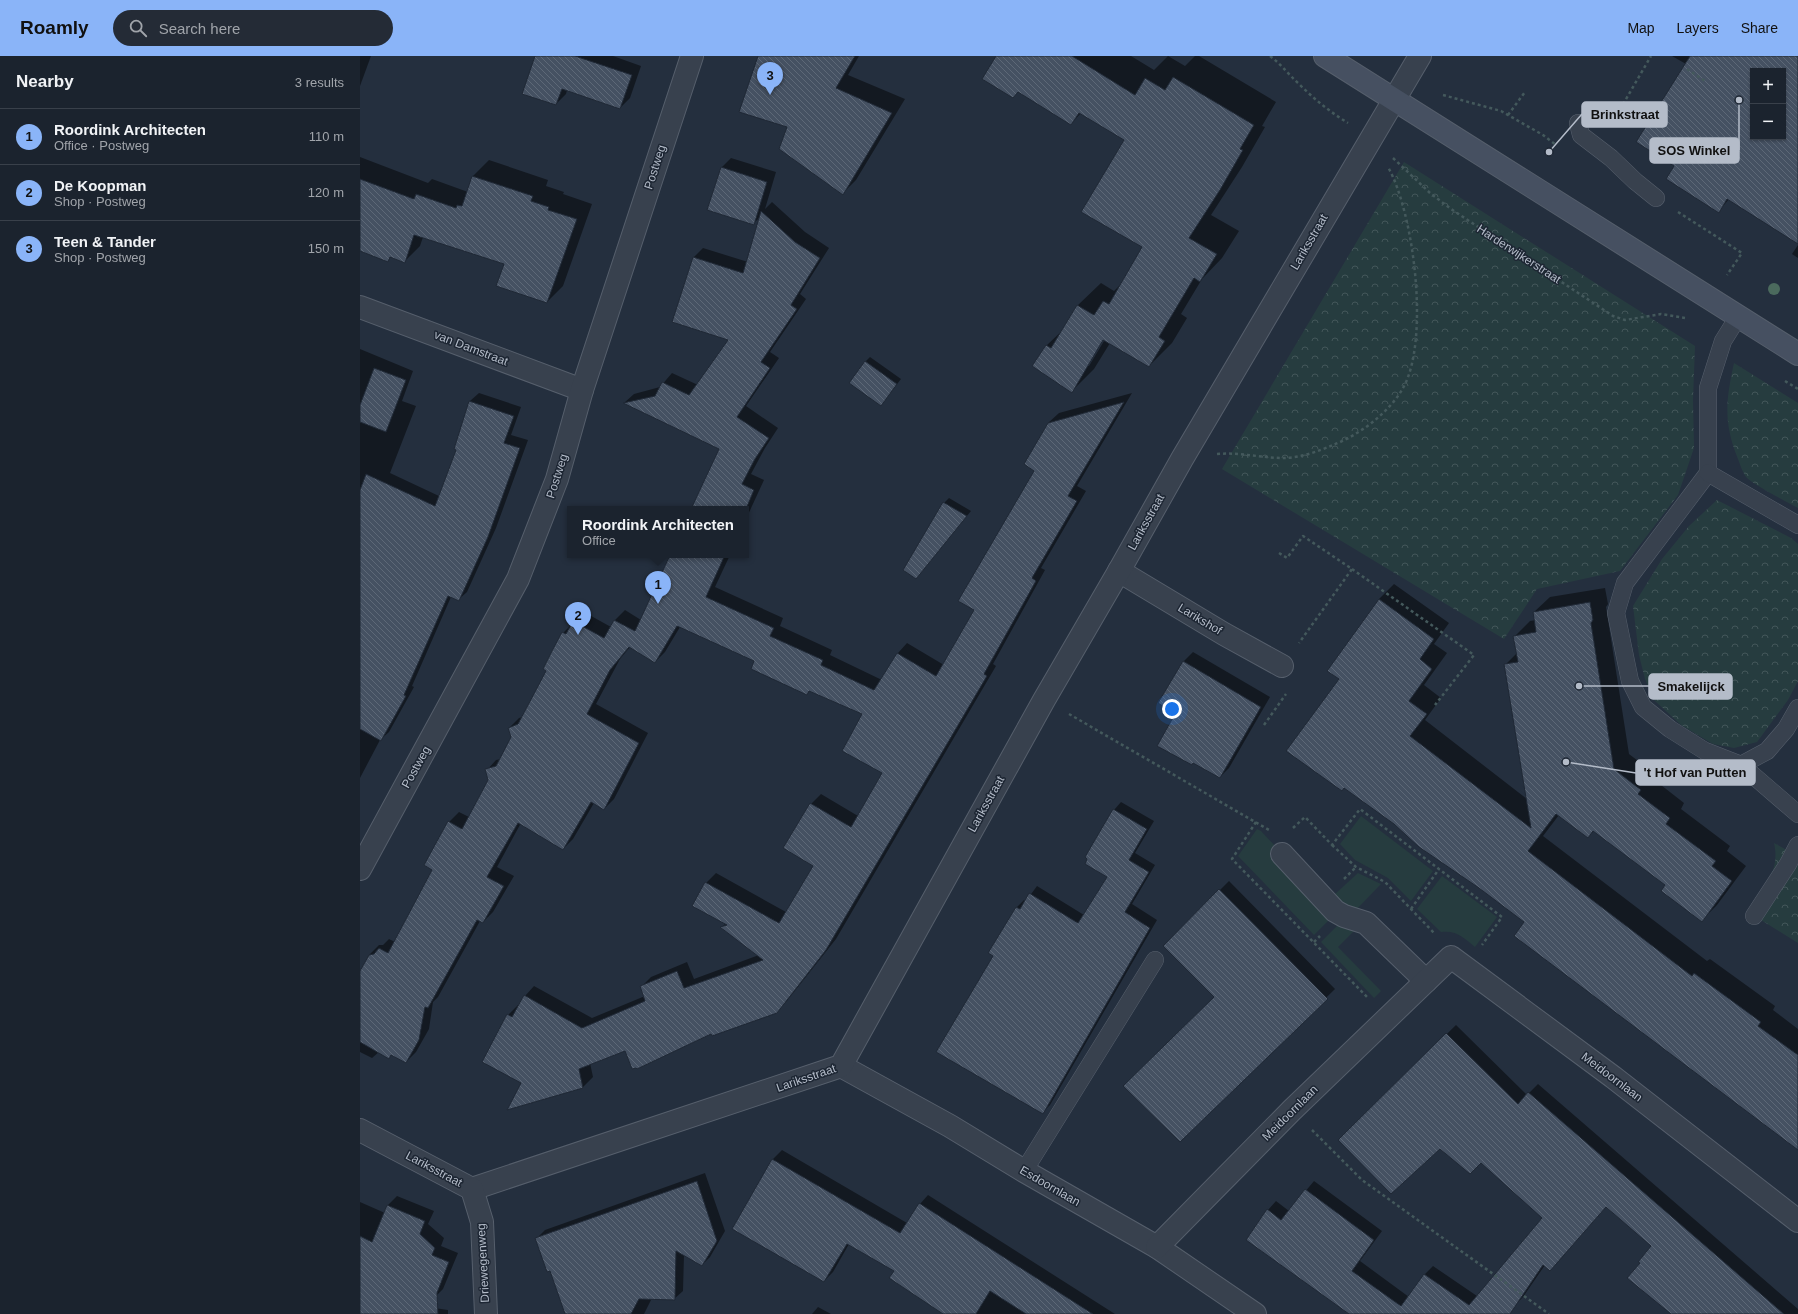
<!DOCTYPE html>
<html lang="en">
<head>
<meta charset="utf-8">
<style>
  body { margin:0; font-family:Helvetica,sans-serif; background:#242b36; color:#f1f3f6 }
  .controls { position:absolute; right:12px; top:12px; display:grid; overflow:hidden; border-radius:0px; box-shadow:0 1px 3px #0004 }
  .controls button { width:36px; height:36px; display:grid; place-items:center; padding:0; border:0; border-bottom:1px solid #39404a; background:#1b232e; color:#f1f3f6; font:20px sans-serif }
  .you { position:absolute; left:812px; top:653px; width:14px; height:14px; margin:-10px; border:3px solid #fff; border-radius:50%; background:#1a73e8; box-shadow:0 0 0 6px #1a73e833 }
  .badge { display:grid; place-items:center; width:26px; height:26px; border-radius:50%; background:#8ab4f8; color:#111; font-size:13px; font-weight:700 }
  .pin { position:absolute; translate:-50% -33px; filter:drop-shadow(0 1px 2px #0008) }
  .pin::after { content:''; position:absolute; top:21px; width:14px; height:12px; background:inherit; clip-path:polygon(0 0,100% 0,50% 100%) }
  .popup { position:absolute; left:207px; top:450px; width:182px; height:52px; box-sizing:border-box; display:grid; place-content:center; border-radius:0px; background:#1b232e; filter:drop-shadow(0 1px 3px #0005); font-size:13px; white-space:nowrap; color:#a0a4aa }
  .popup b { font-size:15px; color:#f1f3f6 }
  .popup::after { content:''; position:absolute; left:50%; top:100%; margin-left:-8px; border:8px solid transparent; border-top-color:#1b232e }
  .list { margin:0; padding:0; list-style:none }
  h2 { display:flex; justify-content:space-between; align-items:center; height:52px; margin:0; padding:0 16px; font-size:17px }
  h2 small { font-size:13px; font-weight:400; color:#a0a4aa }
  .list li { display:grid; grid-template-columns:26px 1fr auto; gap:12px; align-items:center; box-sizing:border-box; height:56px; padding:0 16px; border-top:1px solid #39404a }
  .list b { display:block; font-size:15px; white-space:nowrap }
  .list p { margin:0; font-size:13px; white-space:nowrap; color:#a0a4aa }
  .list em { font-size:13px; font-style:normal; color:#a0a4aa }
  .icon { flex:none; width:22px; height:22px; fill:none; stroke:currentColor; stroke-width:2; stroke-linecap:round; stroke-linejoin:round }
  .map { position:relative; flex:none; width:1438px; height:1258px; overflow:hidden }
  header { display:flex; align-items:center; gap:24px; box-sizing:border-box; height:56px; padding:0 20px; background:#8ab4f8; color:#111 }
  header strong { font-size:19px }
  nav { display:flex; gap:22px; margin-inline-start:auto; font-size:14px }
  .search { width:280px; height:36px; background:#242b36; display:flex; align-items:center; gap:10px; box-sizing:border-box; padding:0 14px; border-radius:22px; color:#a0a4aa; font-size:15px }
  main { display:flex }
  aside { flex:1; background:#1b232e }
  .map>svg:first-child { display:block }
  .grass { fill:#263c3f }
  .forest { fill:url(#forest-crowns) }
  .shadow { fill:#0007; fill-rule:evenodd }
  .building { fill:url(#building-back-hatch); stroke:#1f2835; fill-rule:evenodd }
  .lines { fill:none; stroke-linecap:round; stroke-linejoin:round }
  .lane-casing { stroke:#565f6c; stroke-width:18 }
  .street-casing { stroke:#565f6c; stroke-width:24 }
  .secondary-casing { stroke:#565f6c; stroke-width:24 }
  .path { stroke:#44595c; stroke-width:2.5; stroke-dasharray:3 3; stroke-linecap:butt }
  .lane { stroke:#38414e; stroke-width:17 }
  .street { stroke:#38414e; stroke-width:22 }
  .secondary { stroke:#465061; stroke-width:22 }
  .tree { fill:#4b6a5d }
  .labels { text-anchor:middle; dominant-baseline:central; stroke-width:3; stroke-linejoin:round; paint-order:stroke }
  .street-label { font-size:12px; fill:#b4bcc9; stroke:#1d2633 }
  .leader { fill:none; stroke:#b4bcc9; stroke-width:1.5 }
  .callout-dot { fill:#b4bcc9; stroke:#1d2633; stroke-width:1.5 }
  .callout { fill:#b4bcc9; stroke:#b4bcc9; stroke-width:1.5 }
  .callout-label { font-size:13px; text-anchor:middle; font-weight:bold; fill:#111 }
</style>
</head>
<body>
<header>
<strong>Roamly</strong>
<div class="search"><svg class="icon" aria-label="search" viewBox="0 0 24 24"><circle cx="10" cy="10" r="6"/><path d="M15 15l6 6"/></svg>Search here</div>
<nav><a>Map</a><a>Layers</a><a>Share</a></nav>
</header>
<main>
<aside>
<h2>Nearby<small>3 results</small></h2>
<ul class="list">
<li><span class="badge">1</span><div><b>Roordink Architecten</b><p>Office · Postweg</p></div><em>110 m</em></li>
<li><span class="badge">2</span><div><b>De Koopman</b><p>Shop · Postweg</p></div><em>120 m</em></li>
<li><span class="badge">3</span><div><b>Teen &amp; Tander</b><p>Shop · Postweg</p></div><em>150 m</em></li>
</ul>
</aside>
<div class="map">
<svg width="1438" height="1258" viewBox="0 0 1438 1258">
  <defs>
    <pattern id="forest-crowns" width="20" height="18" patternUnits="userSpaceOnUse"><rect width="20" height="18" fill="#263c3f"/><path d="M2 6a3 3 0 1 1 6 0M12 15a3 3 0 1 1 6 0" fill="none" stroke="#435659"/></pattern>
    <pattern id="building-back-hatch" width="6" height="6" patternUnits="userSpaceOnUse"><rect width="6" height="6" fill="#455162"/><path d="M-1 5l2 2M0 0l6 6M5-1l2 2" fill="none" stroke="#5d6877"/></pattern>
  </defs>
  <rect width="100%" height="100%" fill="#242f3e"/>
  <g class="grass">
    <polygon points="1001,760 1073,815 1051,845 1028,822 995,804 980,788"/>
    <polygon points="897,773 901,775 918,793 911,803 969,864 954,879 878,800"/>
    <polygon points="998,817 1021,828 995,855 981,850 974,839"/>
    <path d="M1082,820L1137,861L1115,891C1104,882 1097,874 1081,876L1057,853Z"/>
    <polygon points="982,865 996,873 978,891 1021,935 1014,942 961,886"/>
  </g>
  <g class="forest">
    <polygon points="1044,106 1335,290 1333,344 1334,392 1318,439 1260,515 1177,533 1144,583 862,413"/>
    <path d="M1374,307L1438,347V452C1424,444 1399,432 1387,422C1383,418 1380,408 1378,403C1363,366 1366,344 1374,307Z"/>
    <polygon points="1357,444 1431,482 1438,488 1438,625 1428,644 1397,686 1374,692 1353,688 1321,669 1294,644 1285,623 1279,599 1273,550 1302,503 1329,470"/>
    <path d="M1414,787L1438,800V887L1388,856C1402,836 1421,814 1414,787Z"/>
  </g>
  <g class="shadow">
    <polygon points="0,0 11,0 0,30"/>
    <polygon points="176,0 253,0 281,10 270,42 260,52 207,34 206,38 196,48"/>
    <polygon points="399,0 499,0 488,19 545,43 496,124 483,137 428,71"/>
    <path d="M637,0H771L794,14L808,0L825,10L835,0H839L916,46L902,70L905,71L882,111L851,159L879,175L862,202L842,223L821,258L827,262L812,287L789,310L750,287L734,313L711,336L673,310L687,289L705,272L718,249L741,227L754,235L763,226L783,191L766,84L721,57L711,68ZM745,279L747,280L729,310H726Z"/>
    <path d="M1312,0H1438V187L1369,143L1359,155L1316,110L1326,8ZM1393,15H1423V81H1393Z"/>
    <polygon points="0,101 68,127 72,123 108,136 113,120 129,104 188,124 186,130 204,136 203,138 232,148 203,230 187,246 145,207 63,181 60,190 44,206 31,201 28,204 0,194"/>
    <polygon points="371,102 416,116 405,153 412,146 445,176 469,192 440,238 446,243 410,296 419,302 386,350 418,372 405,392 391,418 404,424 386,463 386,453 332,453 360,392 264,347 274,338 300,331 312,317 338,329 369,283 333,202 343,192 388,206 401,160 394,167 361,112"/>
    <polygon points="1438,189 1438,202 1432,198"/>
    <polygon points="0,293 53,315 42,345 56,350 30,417 79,440 97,393 110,345 119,337 161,351 151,379 168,384 136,472 107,536 98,544 91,541 52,630 54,631 29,676 20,684 0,722"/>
    <polygon points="510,301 541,323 521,349 505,306"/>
    <polygon points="772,337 717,430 726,435 681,512 685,514 633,608 636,610 476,883 426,946 416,956 352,976 266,993 230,1007 233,1021 223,1031 149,1053 162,1027 148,959 158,949 159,950 165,940 174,930 232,962 285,940 281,931 291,921 327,906 334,923 399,899 362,871 366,867 334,850 346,827 356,817 426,856 454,810 451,748 461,738 498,760 523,717 503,657 451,634 447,638 396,605 320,571 305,596 295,606 270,591 260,603 236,648 288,677 254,743 244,753 234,747 213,783 203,793 161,767 137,811 154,820 133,856 123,866 120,865 78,941 73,946 69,973 56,996 46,1006 32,999 29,1001 19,996 12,1002 0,996 0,917 9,899 19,889 23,889 29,883 35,886 74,813 65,809 89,766 99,756 109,761 130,724 127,714 136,704 141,703 152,681 149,672 159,662 163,661 187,615 203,577 224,556 251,571 255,564 265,554 281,564 311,499 370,499 355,531 423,562 420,570 472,594 470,599 522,624 538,597 547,587 584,609 616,554 676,415 688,367 699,357"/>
    <polygon points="589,442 611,455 556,522 584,447"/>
    <polygon points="1034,528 1089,567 1074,588 1087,597 1064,629 1081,642 1065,664 1167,743 1145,609 1157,597 1155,580 1170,565 1176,564 1174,556 1190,541 1245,532 1248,548 1246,551 1269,698 1295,718 1292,722 1324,747 1321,753 1370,790 1367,795 1386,810 1357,849 1342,864 1306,829 1234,775 1228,780 1199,759 1183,780 1347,905 1350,903 1415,950 1413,954 1438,973 1438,1093 1165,866 980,623 1019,543"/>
    <polygon points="833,596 910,641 869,712 860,721 834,706 817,657 823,606"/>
    <polygon points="761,746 794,765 775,797 795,809 772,848 797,864 690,1049 682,1057 634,899 657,851 664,844 666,845 677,830 724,859 748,820 754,754"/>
    <polygon points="869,825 975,933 820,1085 855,941 804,890"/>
    <polygon points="1096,969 1167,1039 1178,1028 1438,1253 1438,1258 1313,1258 1281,1207 1292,1190 1246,1150 1199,1205 1190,1214 1185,1209 1163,1241 1154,1250 1142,1258 991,1258 908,1154 916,1145 929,1155 954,1125 1022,1175 1000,1205 1049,1241 1064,1219 1073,1210 1117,1240 1184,1161 1121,1106 1080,1091 979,1084"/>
    <polygon points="422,1094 547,1167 560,1148 568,1139 755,1258 586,1258 535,1214 489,1188 473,1216 464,1225 373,1173 413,1103"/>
    <polygon points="345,1117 365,1175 350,1201 342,1209 324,1199 323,1235 314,1243 292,1242 284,1258 207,1258 191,1214 176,1183 185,1174"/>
    <polygon points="37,1140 74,1155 68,1168 84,1182 81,1190 98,1197 83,1233 74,1242 0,1203 0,1146 25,1157 28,1149"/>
    <polygon points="27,1245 88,1254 88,1258 19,1258"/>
    <polygon points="458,1251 471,1258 452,1258"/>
  </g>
  <g class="building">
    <polygon points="175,0 215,0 272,19 260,53 202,33 196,49 162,38"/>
    <polygon points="398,0 495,0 476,32 532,57 483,139 419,93 427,71 379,56"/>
    <polygon points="636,0 712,0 775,39 785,22 805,34 813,21 894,69 880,93 883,94 860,134 829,182 857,198 840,226 834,222 799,281 805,285 789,311 743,284 712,337 672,310 686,289 691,292 717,249 734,259 743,245 749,248 782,191 721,156 764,84 719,57 711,69 658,36 653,42 622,23"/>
    <path d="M1330,0H1438V188L1367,143L1359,157L1306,123L1314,110L1276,86ZM1393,15H1423V81H1393Z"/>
    <polygon points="361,111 407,126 394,169 347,154"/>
    <polygon points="112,120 173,140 171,145 189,151 188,154 217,163 187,247 136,230 144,208 54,179 45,207 30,201 28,206 0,195 0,123 54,143 56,138 96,152 97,149 102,150"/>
    <polygon points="401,155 435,186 460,202 431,249 437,253 401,306 410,312 377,361 409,382 395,403 382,428 394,434 386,453 331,453 359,393 263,347 295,340 302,326 329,339 368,284 312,266 333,201 383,217"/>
    <polygon points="505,305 537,328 521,350 489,327"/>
    <polygon points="14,312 46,324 26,376 0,366 0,349"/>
    <polygon points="109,345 154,360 144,387 160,392 128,481 99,545 88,540 44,639 46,640 21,685 0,673 0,434 6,418 75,450 96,394 94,393"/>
    <polygon points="764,346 708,440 717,445 672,522 676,525 624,618 627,620 466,894 417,957 352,980 351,978 277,1013 276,1012 272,1013 265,995 219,1013 223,1032 147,1054 161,1027 122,1006 147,958 152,961 164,939 222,972 285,945 280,930 317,915 324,932 403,904 360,871 367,869 332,850 345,826 419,867 453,810 423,792 450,747 491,771 522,717 482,695 502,658 449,635 447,639 391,613 394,605 317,570 295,607 269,591 250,614 227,658 279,687 244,754 231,746 203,794 158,767 127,821 144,830 123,867 117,864 68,952 65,951 59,984 46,1007 31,999 29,1003 0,986 0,915 9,899 14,898 19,892 28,897 72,814 64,809 88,765 102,773 128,724 125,713 136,710 151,681 148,672 158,668 186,615 183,613 192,595 202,576 206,578 213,565 244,582 254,564 275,575 310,499 365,499 346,541 414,572 410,580 463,604 461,609 514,634 537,597 576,620 614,554 598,545 674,415 664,408 688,367"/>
    <polygon points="583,446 607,460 556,523 543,514"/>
    <polygon points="1019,543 1074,583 1060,603 1072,613 1049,645 1067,658 1050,680 1171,772 1144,608 1158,606 1153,580 1176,576 1173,556 1230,546 1233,564 1231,567 1254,713 1281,734 1278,738 1310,762 1306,768 1356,805 1352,810 1372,825 1342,866 1301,835 1305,829 1233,775 1228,782 1196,758 1168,795 1332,920 1334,917 1401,966 1398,970 1438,999 1438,1094 1154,880 1164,866 1119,832 1059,791 1034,768 984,732 982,735 926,695 979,623 967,615"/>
    <polygon points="823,605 901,651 860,722 833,707 832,709 797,690 815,658 798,647"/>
    <polygon points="753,753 787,773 769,804 789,816 765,856 790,872 683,1058 576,996 633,900 628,897 656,851 660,853 669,837 718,867 747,821 725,808 727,803 725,801"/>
    <polygon points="859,833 968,943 820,1086 763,1030 854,941 803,890"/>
    <polygon points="1086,977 1158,1048 1168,1036 1424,1258 1311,1258 1267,1222 1280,1207 1278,1206 1291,1190 1246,1151 1190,1215 1183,1209 1150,1258 989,1258 886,1184 907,1153 921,1164 945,1133 1014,1184 992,1215 1041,1250 1064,1218 1109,1249 1182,1162 1121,1107 1110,1118 1080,1093 1031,1138 978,1084"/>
    <polygon points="412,1103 540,1177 559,1147 733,1258 666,1258 630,1235 616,1258 583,1258 529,1222 534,1215 487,1188 464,1226 372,1173"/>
    <polygon points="337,1125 357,1185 342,1210 316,1195 315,1244 279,1243 271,1258 205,1258 190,1215 187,1216 175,1182"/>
    <polygon points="27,1149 65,1165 60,1178 75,1192 72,1199 89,1206 77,1237 78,1258 0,1258 0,1180 12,1186"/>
  </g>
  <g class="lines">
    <defs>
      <g id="lane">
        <polyline points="1218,67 1221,79 1251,102 1275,125 1296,142"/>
        <polyline points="1378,261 1363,285 1348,332 1348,417 1265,527 1256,557 1270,625 1283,651 1310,673 1345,695 1381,709 1407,695 1426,673 1438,652"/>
        <polyline points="1348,417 1438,469"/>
        <polyline points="1381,709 1438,758"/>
        <polyline points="1394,860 1428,808 1438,789"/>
        <polyline points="664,1115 795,904"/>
      </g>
      <g id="street">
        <polyline points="0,251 222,334"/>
        <polyline points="759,515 864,578 922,610"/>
        <polyline points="922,798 975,855 984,860 1006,867 1066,925"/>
        <polyline points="0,813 158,523 197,423 222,334 332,0"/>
        <polyline points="481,1010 590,1070 664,1115 797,1191 895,1258"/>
        <polyline points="0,1074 112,1133 481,1010 684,644 759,515 822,403 1060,0"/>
        <polyline points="112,1133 122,1166 126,1258"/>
        <polyline points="797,1191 932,1054 1091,901 1253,1021 1438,1165"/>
      </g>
      <polyline id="secondary" points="965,0 1438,298"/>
    </defs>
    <use href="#lane" class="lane-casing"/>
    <use href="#street" class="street-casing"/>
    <use href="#secondary" class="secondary-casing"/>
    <g class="path">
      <path d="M910,0C922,9 928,18 939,28C954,43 970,56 988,67"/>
      <polyline points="1327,13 1345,25"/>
      <polyline points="1083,39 1141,55 1183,79 1196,89"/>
      <polyline points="1148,59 1165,36"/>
      <polyline points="1251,69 1291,0"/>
      <polyline points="1033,102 1070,137 1091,153 1253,260 1265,264 1301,258 1325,262"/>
      <polyline points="1318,156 1382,197 1367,219"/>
      <polyline points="1425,325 1438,333"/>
      <path d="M857,398C880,396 901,402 924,402C940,402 959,395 973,389C999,379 1029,357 1043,332C1070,285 1054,157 1028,111"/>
      <polyline points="919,497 927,502 943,480 992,513 939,587"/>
      <polyline points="992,513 1114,599 1075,649"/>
      <polyline points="709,658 909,774"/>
      <polyline points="904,669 926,638"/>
      <polyline points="896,766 872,803 1008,942"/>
      <polyline points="933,772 945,761 972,789 1000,753 1142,861 1122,889"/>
      <polyline points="972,789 996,811 1025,826 1075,878"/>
      <polyline points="984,823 996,811"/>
      <polyline points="1051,853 1079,813"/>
      <polyline points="954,886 960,880"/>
      <polyline points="952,1074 1002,1124 1189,1258"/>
    </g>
    <use href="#lane" class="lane"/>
    <use href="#street" class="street"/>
    <use href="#secondary" class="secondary"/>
  </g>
  <circle class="tree" cx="1414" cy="233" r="6"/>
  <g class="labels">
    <g class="street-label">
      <text transform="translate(295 111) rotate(-72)">Postweg</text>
      <text transform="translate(949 186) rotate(-60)">Lariksstraat</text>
      <text transform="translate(1159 198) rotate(33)">Harderwijkerstraat</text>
      <text transform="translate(111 292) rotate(21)">van Damstraat</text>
      <text transform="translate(197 420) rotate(-72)">Postweg</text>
      <text transform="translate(786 466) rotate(-61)">Lariksstraat</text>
      <text transform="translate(840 563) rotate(31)">Larikshof</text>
      <text transform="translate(56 711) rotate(-61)">Postweg</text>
      <text transform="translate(626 748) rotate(-61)">Lariksstraat</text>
      <text transform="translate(1252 1021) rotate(37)">Meidoornlaan</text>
      <text transform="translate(446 1022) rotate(-19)">Lariksstraat</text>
      <text transform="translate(930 1057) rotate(-45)">Meidoornlaan</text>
      <text transform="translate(74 1113) rotate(28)">Lariksstraat</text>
      <text transform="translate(690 1130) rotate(30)">Esdoornlaan</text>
      <text transform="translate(123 1207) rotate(-93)">Driewegenweg</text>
    </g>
  </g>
  <path class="leader" d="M1189 96L1222 58M1379 44L1379 94M1219 630L1289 630M1206 706L1276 717"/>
  <g class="callout-dot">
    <circle cx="1189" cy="96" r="4"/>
    <circle cx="1379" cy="44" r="4"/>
    <circle cx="1219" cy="630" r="4"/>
    <circle cx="1206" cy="706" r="4"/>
  </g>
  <g class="callout">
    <rect x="1222" y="46" width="85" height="25" rx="4"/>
    <rect x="1290" y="82" width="89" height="25" rx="4"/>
    <rect x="1289" y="618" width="83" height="25" rx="4"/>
    <rect x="1276" y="704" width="119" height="25" rx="4"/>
  </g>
  <g class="callout-label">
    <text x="1265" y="63">Brinkstraat</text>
    <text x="1334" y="99">SOS Winkel</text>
    <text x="1331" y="635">Smakelijck</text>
    <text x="1335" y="721">'t Hof van Putten</text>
  </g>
</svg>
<div class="controls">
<button>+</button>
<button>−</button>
</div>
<div class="you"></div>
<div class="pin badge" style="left:298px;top:548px">1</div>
<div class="popup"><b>Roordink Architecten</b>Office</div>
<div class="pin badge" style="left:218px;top:579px">2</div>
<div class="pin badge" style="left:410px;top:39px">3</div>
</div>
</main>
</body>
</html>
